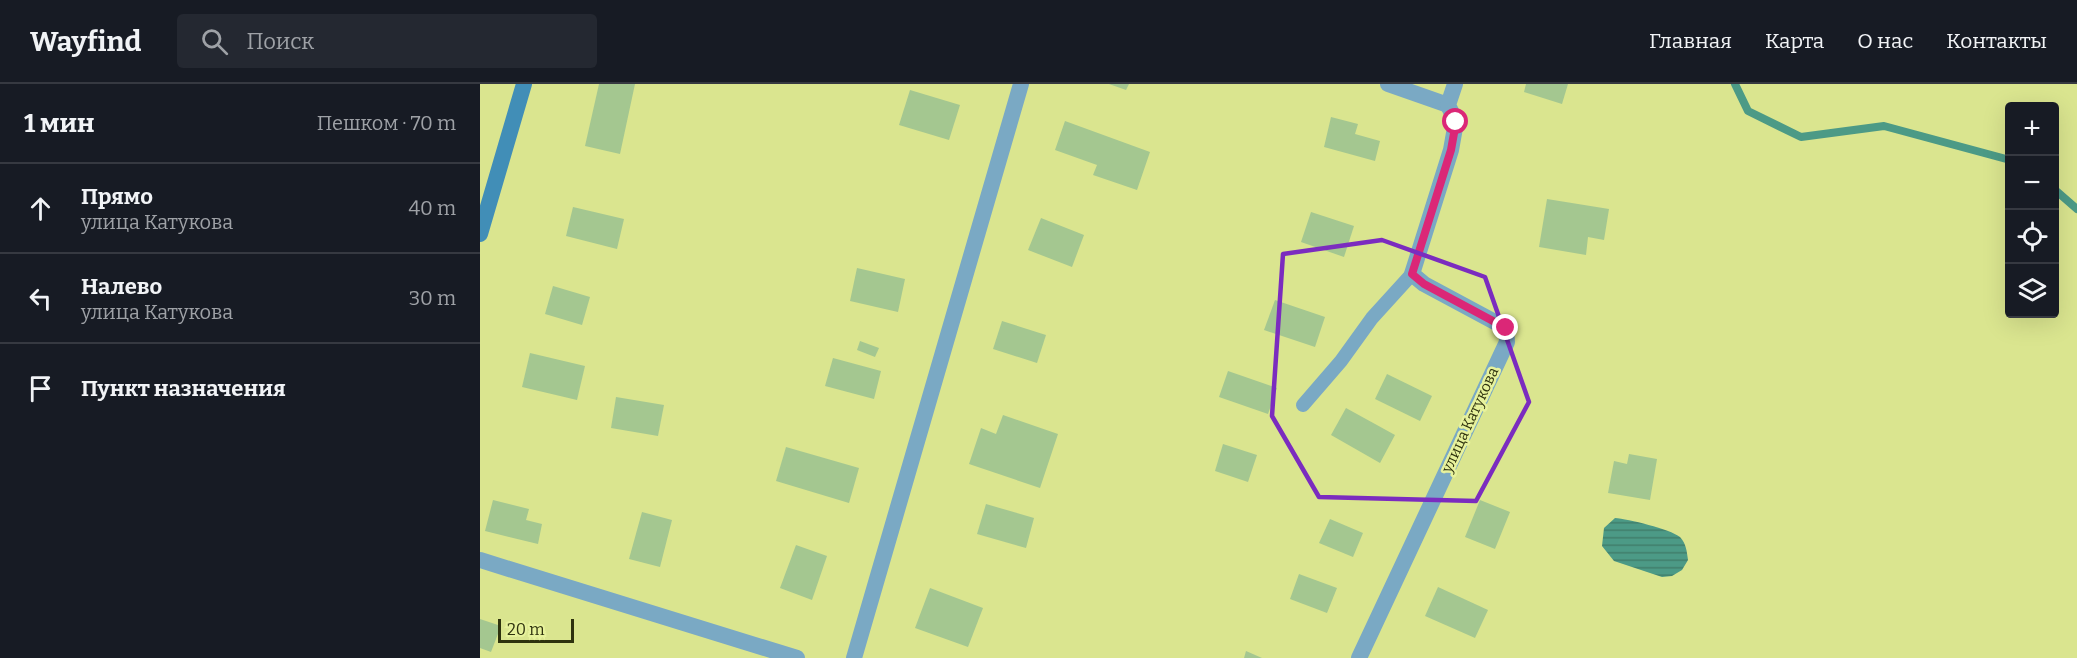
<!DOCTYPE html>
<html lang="ru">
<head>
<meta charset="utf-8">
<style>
  body { margin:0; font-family:Bitter,serif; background:#242831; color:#f1f3f6 }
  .controls { position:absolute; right:18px; top:18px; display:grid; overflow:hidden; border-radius:6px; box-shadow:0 6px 24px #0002 }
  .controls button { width:54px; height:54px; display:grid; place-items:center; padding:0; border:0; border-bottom:2px solid #363941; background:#171b24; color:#f1f3f6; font:30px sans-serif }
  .scale { position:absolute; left:18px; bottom:15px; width:76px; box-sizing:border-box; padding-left:6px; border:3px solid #2e320e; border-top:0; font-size:16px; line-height:21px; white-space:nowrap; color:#2e320e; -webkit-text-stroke:4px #e7f29c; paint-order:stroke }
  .stop { position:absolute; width:18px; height:18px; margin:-14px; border:4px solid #db2777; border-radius:50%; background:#fff }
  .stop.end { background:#db2777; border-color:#fff; box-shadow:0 2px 6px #0008 }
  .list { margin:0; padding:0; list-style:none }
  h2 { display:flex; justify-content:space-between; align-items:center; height:78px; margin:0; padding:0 24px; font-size:26px }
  h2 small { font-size:20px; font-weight:400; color:#9ea1a6 }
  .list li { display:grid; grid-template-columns:39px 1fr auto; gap:18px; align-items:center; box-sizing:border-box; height:90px; padding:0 24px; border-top:2px solid #363941 }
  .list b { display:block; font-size:22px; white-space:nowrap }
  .list p { margin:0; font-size:20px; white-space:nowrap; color:#9ea1a6 }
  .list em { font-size:20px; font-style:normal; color:#9ea1a6 }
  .icon { flex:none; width:33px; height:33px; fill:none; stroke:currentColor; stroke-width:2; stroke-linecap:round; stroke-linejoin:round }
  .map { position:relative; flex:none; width:1597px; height:574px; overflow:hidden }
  header { display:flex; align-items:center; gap:36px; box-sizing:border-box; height:84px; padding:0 30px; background:#171b24; border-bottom:2px solid #363941 }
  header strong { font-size:28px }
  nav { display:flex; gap:33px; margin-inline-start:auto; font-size:21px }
  .search { width:420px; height:54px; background:#242831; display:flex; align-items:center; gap:15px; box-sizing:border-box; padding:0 21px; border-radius:6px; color:#9ea1a6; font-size:22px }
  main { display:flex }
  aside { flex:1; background:#171b24 }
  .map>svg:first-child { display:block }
  .water { fill:url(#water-rules) }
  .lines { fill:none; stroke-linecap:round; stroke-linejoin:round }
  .stream { stroke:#4c9a86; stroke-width:8 }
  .building { fill:#a4c790 }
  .service { stroke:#7aa9c4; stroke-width:14 }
  .minor { stroke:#7aa9c4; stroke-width:16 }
  .secondary { stroke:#418eb7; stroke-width:16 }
  .route { stroke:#db2777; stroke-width:8 }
  .marked { fill:none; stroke:#7b2cbf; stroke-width:4.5; stroke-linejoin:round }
  .labels { text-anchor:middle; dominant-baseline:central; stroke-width:5; stroke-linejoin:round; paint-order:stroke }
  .street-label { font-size:15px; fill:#2e320e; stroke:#e7f29c }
</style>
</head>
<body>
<header>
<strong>Wayfind</strong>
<div class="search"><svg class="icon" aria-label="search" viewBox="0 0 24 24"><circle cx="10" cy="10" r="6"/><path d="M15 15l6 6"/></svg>Поиск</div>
<nav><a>Главная</a><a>Карта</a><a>О нас</a><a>Контакты</a></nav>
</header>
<main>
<aside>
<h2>1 мин<small>Пешком · 70 m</small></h2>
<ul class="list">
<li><svg class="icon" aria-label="ahead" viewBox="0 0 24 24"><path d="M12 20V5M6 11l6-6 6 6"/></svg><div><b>Прямо</b><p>улица Катукова</p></div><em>40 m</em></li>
<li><svg class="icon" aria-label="left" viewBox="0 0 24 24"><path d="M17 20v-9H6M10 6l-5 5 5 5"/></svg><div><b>Налево</b><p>улица Катукова</p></div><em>30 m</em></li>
<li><svg class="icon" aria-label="arrive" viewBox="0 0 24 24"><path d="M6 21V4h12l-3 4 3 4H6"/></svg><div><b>Пункт назначения</b></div></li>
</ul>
</aside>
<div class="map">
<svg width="1597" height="574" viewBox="0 0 1597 574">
  <defs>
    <pattern id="water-rules" width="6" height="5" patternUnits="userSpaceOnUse" patternTransform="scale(1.5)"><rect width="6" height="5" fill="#4c9a86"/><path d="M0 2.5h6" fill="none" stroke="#407e6c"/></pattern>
  </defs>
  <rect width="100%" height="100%" fill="#dae58f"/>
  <path class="water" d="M1135,434C1148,435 1190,445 1200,453C1206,459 1207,468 1208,476L1202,486L1192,492L1182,493L1134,477L1122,462L1124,444Z"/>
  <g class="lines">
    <g class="stream">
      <polyline points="1255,0 1268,27 1321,53 1404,42 1530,76"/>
      <polyline points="1574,105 1597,125"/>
    </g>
  </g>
  <g class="building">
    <polygon points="119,0 155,0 140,70 105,62"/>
    <polygon points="629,0 649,0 646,6"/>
    <polygon points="1046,0 1088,0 1082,20 1044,8"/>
    <polygon points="430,6 480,21 469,56 419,41"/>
    <polygon points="851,33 878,40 875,50 900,57 895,77 844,63"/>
    <polygon points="585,37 670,68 657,106 613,91 617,81 575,66"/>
    <polygon points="1067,115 1129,125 1124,156 1108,153 1106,171 1059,163"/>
    <polygon points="93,123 144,135 137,165 86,152"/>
    <polygon points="831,128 874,142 864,173 821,158"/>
    <polygon points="561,134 604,151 592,183 548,166"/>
    <polygon points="377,184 425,195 418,228 370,217"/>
    <polygon points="73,202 110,213 102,241 65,230"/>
    <polygon points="795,216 845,233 835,263 784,246"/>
    <polygon points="522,237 566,251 557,279 513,265"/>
    <polygon points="380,257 399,264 395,273 377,266"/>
    <polygon points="50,269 105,282 97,316 42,303"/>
    <polygon points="353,274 401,287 394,315 345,302"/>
    <polygon points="748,287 797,304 788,330 739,313"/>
    <polygon points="907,290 952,312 940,337 895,315"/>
    <polygon points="136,313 184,321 178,352 131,344"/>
    <polygon points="866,324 915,351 900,379 851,351"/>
    <polygon points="523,331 578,350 560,404 489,380 501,344 516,350"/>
    <polygon points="743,360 777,371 768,398 735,387"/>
    <polygon points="306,363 379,384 369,419 296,397"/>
    <polygon points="1149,370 1177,375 1170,416 1128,409 1134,377 1147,380"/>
    <polygon points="13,416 49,425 46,436 62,440 58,460 5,447"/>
    <polygon points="1000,416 1030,428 1015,465 985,453"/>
    <polygon points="506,420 554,434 546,464 497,450"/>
    <polygon points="162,428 192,436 180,483 149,475"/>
    <polygon points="850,435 883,449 873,473 839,459"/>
    <polygon points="316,461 347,472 332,516 300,504"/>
    <polygon points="819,490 857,504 847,529 810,515"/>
    <polygon points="958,503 1008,526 995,554 945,532"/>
    <polygon points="450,504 503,524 488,563 435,544"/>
    <polygon points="0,535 21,542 11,568 0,564"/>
    <polygon points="766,567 782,574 764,574"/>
  </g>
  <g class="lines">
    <polyline class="service" points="823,321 861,277 892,234 932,190"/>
    <g class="minor">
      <polyline points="908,0 968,21"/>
      <polyline points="0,476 317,574"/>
      <polyline points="374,574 541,0"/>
      <polyline points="879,574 1027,258 1026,244 944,200 932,190 971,66 976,38 968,21 975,0"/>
    </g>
    <polyline class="secondary" points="0,150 44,0"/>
  </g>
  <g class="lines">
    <polyline class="route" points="976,38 971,66 932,190 944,200 1026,244"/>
  </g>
  <path class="marked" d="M902,156L1005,193L1049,318L996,417L839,413L792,332L803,170Z"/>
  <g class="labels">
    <g class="street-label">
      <text transform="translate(990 336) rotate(-65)">улица Катукова</text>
    </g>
  </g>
</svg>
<div class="controls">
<button>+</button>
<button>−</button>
<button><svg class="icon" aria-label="locate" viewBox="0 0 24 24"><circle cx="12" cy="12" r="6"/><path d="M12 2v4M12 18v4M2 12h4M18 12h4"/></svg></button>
<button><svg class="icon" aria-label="layers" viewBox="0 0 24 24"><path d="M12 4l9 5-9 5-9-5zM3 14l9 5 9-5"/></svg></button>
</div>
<div class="scale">20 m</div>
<div class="stop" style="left:976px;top:38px"></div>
<div class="stop end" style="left:1026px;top:244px"></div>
</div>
</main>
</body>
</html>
